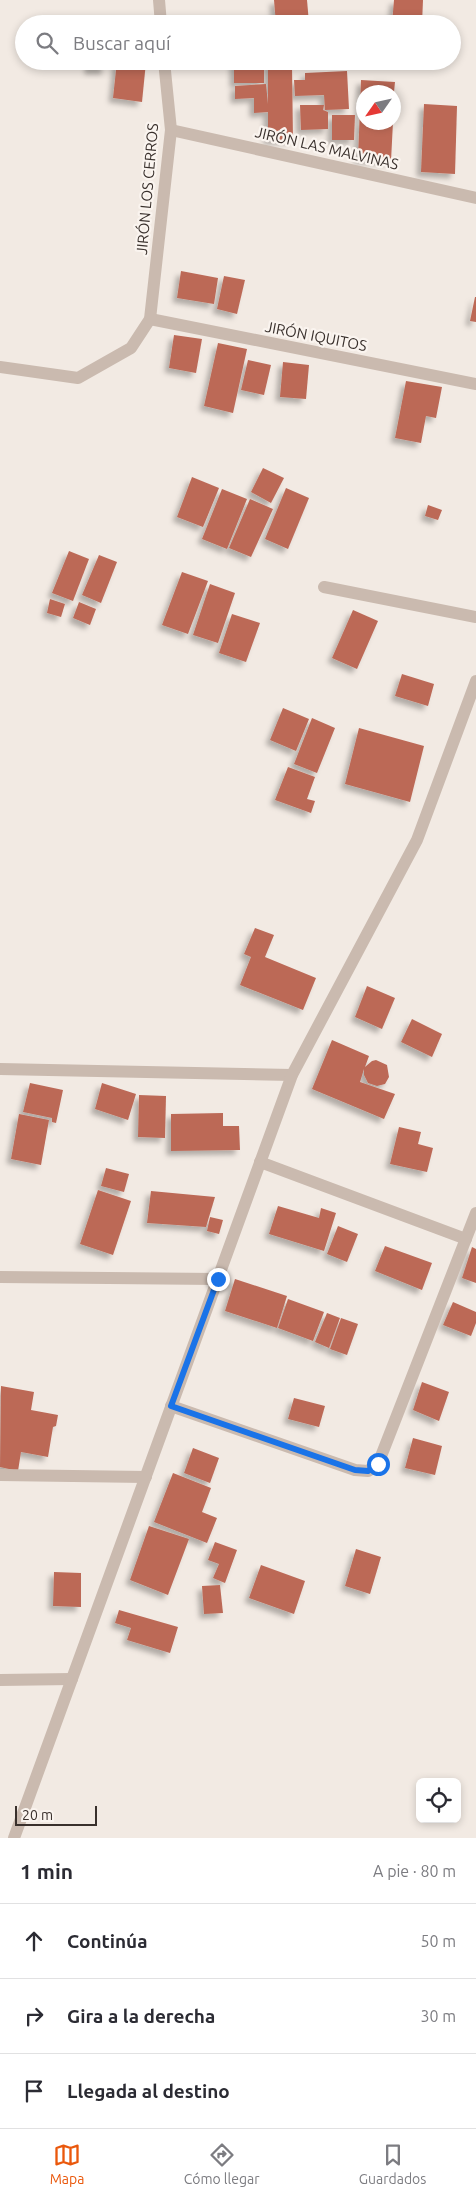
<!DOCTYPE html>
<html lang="es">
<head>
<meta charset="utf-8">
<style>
  body { margin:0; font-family:Ubuntu,sans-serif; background:#f7f7f7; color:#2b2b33 }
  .controls { position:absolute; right:15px; bottom:15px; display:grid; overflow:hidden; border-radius:8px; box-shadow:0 2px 8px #0003 }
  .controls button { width:45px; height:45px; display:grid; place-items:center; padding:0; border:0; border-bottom:1px solid #e1e1e2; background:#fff; color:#2b2b33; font:25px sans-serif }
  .compass { position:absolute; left:356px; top:85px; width:45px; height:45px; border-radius:50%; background:#fff; box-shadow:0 2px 8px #0003; rotate:236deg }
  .scale { position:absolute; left:15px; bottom:12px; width:82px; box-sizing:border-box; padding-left:5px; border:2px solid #39302c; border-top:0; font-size:14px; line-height:18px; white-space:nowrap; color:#39302c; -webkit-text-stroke:4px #faf4ef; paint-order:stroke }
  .stop { position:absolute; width:15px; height:15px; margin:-11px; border:4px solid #1a73e8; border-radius:50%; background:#fff }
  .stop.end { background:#1a73e8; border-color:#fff; box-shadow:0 1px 5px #0008 }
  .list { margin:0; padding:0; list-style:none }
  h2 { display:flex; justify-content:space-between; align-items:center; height:65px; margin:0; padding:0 20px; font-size:21px }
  h2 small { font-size:16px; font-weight:400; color:#7c7c81 }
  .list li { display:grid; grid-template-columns:32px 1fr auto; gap:15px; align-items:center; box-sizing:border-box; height:75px; padding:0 20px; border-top:1px solid #e1e1e2 }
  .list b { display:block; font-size:19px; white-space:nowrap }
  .list em { font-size:16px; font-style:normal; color:#7c7c81 }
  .icon { flex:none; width:28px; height:28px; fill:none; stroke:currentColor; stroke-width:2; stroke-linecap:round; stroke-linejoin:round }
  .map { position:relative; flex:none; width:476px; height:1838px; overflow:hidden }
  .search { position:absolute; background:#fff; box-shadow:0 2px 8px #0003; left:15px; right:15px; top:15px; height:55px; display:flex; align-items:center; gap:12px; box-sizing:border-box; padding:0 18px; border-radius:28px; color:#7c7c81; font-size:19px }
  .sheet { height:290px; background:#fff }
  nav { display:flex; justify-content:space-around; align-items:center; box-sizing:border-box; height:70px; border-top:1px solid #e1e1e2; background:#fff; font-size:14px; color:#7c7c81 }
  nav a { display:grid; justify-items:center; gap:2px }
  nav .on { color:#ea580c }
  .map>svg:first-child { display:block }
  .building { fill:#bc6957; filter:url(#shadow) }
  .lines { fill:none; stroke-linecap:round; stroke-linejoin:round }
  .street { stroke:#cabaaf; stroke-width:12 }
  .route { stroke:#1a73e8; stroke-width:6 }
  .labels { text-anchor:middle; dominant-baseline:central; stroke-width:4.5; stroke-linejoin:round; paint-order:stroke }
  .street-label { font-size:15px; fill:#39302c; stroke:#faf4ef }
</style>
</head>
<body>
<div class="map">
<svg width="476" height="1838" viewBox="0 0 476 1838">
  <defs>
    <filter id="shadow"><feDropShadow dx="-4.5" dy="4.5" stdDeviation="2.5" flood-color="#0004"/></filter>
  </defs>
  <rect width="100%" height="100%" fill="#f2eae3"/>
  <g class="building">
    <polygon points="274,0 307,0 309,23 276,24"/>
    <polygon points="394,0 423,0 422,24 392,24"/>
    <rect x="89" y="61" width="17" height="9"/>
    <polygon points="117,61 146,62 142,102 113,98"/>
    <rect x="234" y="61" width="30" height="22"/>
    <polygon points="268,61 283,61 286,66 292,65 293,140 268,140 268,112 254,113 254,98 235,99 235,86 266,84 268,104"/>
    <polygon points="347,71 349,109 325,110 324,95 295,96 294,80 305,80 305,73"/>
    <polygon points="361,80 395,82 394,92 364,92 364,122 393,122 391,161 358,159"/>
    <polygon points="424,104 457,106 455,174 421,172"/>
    <polygon points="300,105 324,105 323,110 328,112 328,129 301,130"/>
    <polygon points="332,115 355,115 354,140 332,140"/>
    <polygon points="181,271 218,278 214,304 177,298"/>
    <polygon points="224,276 245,280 237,314 217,309"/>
    <polygon points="475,297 476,297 476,322 470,321"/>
    <polygon points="174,335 202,339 196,373 169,368"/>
    <polygon points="218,343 247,349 233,413 204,406"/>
    <polygon points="248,360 271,365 264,395 241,390"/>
    <polygon points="283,362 309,365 306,399 280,397"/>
    <polygon points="406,381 442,387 436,418 426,416 421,443 395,438"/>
    <polygon points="263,468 284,478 271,503 251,492"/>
    <polygon points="192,477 219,488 203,527 177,517"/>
    <polygon points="286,488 309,498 288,549 265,539"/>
    <polygon points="222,489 247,499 227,549 202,539"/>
    <polygon points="250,499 273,509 251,557 229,548"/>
    <polygon points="428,505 442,510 438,520 425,516"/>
    <polygon points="69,551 89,559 73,601 52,593"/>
    <polygon points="99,555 117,562 101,603 82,595"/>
    <polygon points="182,572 208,581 188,634 162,625"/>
    <polygon points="210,584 235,593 218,643 193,635"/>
    <polygon points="50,599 65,604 61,617 47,613"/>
    <polygon points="79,602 96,609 90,625 73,618"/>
    <polygon points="353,610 378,621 357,669 332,658"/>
    <polygon points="232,614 260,623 246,662 219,653"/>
    <polygon points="402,674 434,684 428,706 395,696"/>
    <polygon points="283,708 309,719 296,751 270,740"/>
    <polygon points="312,718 335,728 317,773 294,764"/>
    <polygon points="359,728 424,746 410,802 345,784"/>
    <polygon points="288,767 315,777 307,799 315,801 311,813 275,800"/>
    <polygon points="255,928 274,935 265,957 316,978 303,1010 240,985 251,957 244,954"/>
    <polygon points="367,986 395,998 382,1029 355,1017"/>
    <polygon points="412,1019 442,1034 432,1057 401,1042"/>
    <polygon points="332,1040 369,1056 365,1067 372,1061 376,1060 387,1065 389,1077 385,1084 377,1086 368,1083 364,1075 364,1069 360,1082 395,1094 384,1119 312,1089"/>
    <polygon points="30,1083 63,1090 56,1123 52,1122 52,1118 23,1112"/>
    <polygon points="102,1083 136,1094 128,1120 95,1109"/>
    <polygon points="139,1095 166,1096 165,1138 138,1137"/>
    <polygon points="223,1113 223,1126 239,1126 240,1150 171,1151 171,1114"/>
    <polygon points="19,1114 49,1120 41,1165 11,1159"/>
    <polygon points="399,1127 421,1132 418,1144 433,1148 427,1172 390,1164"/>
    <polygon points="106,1168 129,1174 124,1192 101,1186"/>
    <polygon points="98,1190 131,1201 113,1255 80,1244"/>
    <polygon points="151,1191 215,1197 206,1227 147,1223"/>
    <polygon points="278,1206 319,1218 321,1208 336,1213 324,1251 269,1234"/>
    <polygon points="210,1217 223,1220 219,1234 207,1231"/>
    <polygon points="338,1226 358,1234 347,1262 327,1254"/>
    <polygon points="385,1246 432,1263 422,1290 375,1271"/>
    <polygon points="472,1247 476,1249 476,1283 462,1278"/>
    <polygon points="235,1279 287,1296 277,1328 225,1311"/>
    <polygon points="288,1299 324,1312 313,1341 278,1328"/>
    <polygon points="453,1302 476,1312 476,1323 471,1336 443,1325"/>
    <polygon points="327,1313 340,1318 329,1348 315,1342"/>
    <polygon points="341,1318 358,1324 347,1355 330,1349"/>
    <polygon points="422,1382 449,1392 439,1421 413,1410"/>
    <polygon points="1,1386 34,1392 31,1410 58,1415 56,1426 53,1427 48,1457 21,1452 18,1471 0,1467"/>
    <polygon points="294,1398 325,1406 319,1427 288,1419"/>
    <polygon points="413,1438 442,1446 435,1475 405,1468"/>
    <polygon points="193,1448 219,1458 210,1483 184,1473"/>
    <polygon points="173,1473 211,1488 202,1512 217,1518 207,1543 154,1522"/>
    <polygon points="149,1526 189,1539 168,1595 130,1580"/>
    <polygon points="215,1542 237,1550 225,1583 213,1578 219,1564 208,1560"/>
    <polygon points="356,1549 381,1557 370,1594 345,1586"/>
    <polygon points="261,1565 305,1581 294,1614 249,1598"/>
    <polygon points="54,1572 81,1573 81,1607 53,1606"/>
    <polygon points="220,1585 223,1613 204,1614 202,1586"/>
    <polygon points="119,1610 178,1627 170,1653 127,1640 131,1628 115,1623"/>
  </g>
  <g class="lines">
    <g class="street">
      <polyline points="159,0 161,24"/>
      <polyline points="171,130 476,198"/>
      <polyline points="150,319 476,384"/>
      <polyline points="0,367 78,378 131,348 150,319 171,130 164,61"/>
      <polyline points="324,587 476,617"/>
      <polyline points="0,1069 292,1075"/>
      <polyline points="260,1162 466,1239"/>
      <polyline points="0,1277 217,1279"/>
      <polyline points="171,1406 355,1470 368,1471 378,1464 476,1213"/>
      <polyline points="0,1475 146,1477"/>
      <polyline points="0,1680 72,1679"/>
      <polyline points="14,1838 292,1075 417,840 476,681"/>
    </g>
  </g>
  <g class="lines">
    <polyline class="route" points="218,1279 171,1406 355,1470 368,1471 378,1464"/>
  </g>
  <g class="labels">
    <g class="street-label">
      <text transform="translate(327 148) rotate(13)">JIRÓN LAS MALVINAS</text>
      <text transform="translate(147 189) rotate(-85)">JIRÓN LOS CERROS</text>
      <text transform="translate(316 336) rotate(11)">JIRÓN IQUITOS</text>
    </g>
  </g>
</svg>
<div class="controls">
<button><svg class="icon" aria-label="locate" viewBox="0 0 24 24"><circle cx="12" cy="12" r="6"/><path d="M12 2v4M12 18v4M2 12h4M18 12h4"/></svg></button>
</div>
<svg class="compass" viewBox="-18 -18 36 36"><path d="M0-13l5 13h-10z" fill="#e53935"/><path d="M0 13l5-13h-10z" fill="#7c7c81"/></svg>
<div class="scale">20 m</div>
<div class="stop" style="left:378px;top:1464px"></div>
<div class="stop end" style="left:218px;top:1279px"></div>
<div class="search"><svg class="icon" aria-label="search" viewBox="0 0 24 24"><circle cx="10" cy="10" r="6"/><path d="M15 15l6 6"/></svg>Buscar aquí</div>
</div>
<section class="sheet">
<h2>1 min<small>A pie · 80 m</small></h2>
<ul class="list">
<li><svg class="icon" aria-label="ahead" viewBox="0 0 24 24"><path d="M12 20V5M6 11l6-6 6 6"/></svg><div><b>Continúa</b></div><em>50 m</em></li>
<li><svg class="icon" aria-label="right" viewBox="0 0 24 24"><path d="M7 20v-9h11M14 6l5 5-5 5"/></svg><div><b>Gira a la derecha</b></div><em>30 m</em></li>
<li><svg class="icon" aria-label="arrive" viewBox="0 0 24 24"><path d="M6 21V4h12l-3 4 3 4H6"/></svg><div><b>Llegada al destino</b></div></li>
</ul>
</section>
<nav>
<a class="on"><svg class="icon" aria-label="map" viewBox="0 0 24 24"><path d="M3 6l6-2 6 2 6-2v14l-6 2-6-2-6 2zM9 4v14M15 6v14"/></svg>Mapa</a>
<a><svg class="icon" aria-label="directions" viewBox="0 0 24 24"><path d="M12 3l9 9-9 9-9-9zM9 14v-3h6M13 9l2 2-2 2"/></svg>Cómo llegar</a>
<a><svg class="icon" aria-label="saved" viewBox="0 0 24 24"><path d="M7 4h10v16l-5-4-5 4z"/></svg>Guardados</a>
</nav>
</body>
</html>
